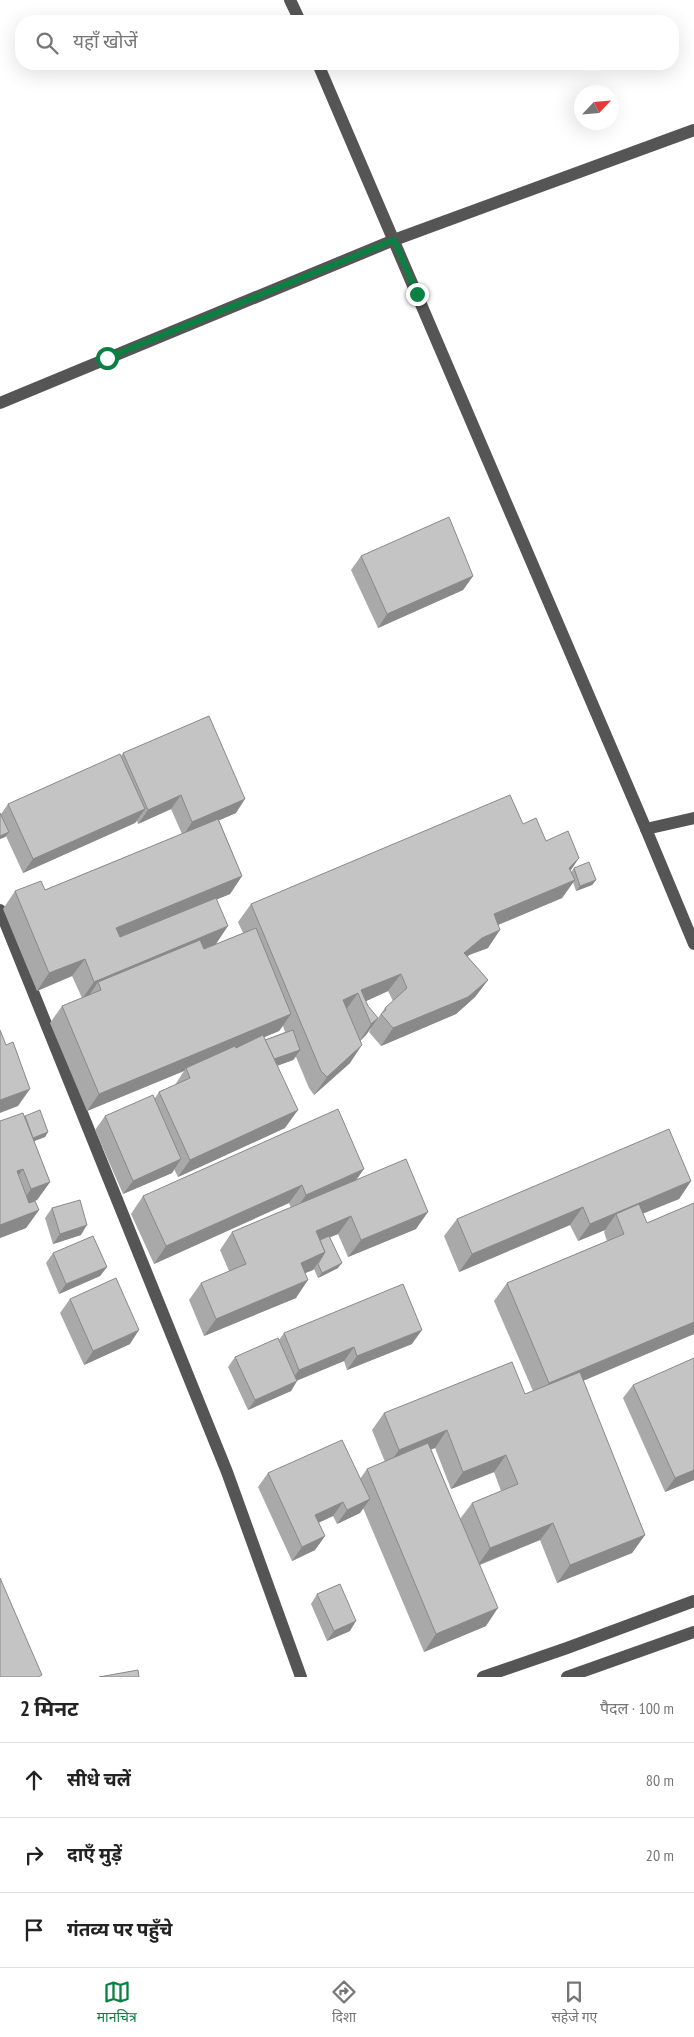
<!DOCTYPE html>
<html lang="hi">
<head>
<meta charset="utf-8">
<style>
  body { margin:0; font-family:"PT Sans Narrow","Noto Sans Devanagari",sans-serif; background:#f2f2f2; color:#222 }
  .compass { position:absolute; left:574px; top:85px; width:45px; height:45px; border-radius:50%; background:#fff; box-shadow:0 5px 20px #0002; rotate:64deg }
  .stop { position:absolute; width:15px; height:15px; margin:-11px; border:4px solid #0b8043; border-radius:50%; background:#fff }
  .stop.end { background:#0b8043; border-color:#fff; box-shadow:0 1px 5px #0008 }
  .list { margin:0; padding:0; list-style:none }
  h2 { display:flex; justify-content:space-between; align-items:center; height:65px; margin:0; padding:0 20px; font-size:21px }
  h2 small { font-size:16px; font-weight:400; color:#767676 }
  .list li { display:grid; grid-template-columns:32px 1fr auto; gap:15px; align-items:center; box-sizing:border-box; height:75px; padding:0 20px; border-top:1px solid #e0e0e0 }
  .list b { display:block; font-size:19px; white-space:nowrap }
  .list em { font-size:16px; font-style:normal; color:#767676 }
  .icon { flex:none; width:28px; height:28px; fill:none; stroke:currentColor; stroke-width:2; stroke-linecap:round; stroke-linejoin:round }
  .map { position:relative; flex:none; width:694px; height:1677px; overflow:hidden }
  .search { position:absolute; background:#fff; box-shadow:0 5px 20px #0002; left:15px; right:15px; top:15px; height:55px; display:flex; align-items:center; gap:12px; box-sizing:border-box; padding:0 18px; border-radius:20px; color:#767676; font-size:19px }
  .sheet { height:290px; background:#fff }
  nav { display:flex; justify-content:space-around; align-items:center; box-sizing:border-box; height:70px; border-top:1px solid #e0e0e0; background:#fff; font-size:14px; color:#767676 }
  nav a { display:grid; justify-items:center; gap:2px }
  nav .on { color:#0b8043 }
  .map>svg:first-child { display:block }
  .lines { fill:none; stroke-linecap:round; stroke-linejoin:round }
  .minor { stroke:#555; stroke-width:12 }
  .wall { fill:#a9a9a9; fill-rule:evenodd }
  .shaded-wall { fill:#898989 }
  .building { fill:#c4c4c4; stroke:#898989 }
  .route { stroke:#0b8043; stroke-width:6 }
</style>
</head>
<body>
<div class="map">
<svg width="694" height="1677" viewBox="0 0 694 1677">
  <rect width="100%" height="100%" fill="#fff"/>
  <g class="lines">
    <g class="minor">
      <polyline points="290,0 300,21"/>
      <polyline points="318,64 646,829"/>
      <polyline points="0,403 394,240 694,130"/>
      <polyline points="694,818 646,829 694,944"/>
      <polyline points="0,910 227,1472 301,1677"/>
      <polyline points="483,1677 567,1648 694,1601"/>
      <polyline points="567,1677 694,1632"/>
    </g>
  </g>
  <g class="wall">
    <polygon points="361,556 473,576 463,590 378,628 351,570"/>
    <path d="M123,753L236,813L219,820L242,876L230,894L217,899L216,944L204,949L243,933L238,922L251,904L523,824L546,841L571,872L574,868L596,880L592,885L576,891L573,882L562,898L498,925L488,948L469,955L468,957L488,980L475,997L456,1014L381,1046L369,1032L372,1026L366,1035L360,1041L350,1063L314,1095L309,1088L296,1057L293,1060L277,1066L285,1128L178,1177L174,1169L172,1173L123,1194L95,1130L105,1116L155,1098L159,1092L175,1085L184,1071L87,1111L50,1023L62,1006L82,998L72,976L37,991L3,909L15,891L45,890L182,834L171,809L138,824L137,821L135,823L23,873L6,836L5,837L0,839V813L1,814L8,804L121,756ZM388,991L393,1001L385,1008L378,1018L368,1006L366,1001ZM283,1026L285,1032L265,1040L264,1037L279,1031Z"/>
    <polygon points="25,1116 48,1132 45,1137 34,1141 50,1182 37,1200 29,1203 39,1210 26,1228 0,1238 0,1121"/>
    <polygon points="356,1180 416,1229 348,1257 338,1234 330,1237 338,1268 318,1278 314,1269 313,1270 305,1273 296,1298 204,1336 189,1300 201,1283 229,1271 220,1250 232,1232 291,1208 289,1203 154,1264 131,1214 143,1196"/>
    <path d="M691,1181L679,1199L643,1213L647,1223L694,1203V1334L583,1381L645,1535L632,1553L557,1583L540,1540L480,1565L486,1626L424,1652L363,1508L360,1513L337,1524L333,1516L318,1523L325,1536L315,1550L292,1561L258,1487L268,1473L360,1479L367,1469L385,1462L372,1430L384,1413L525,1394L533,1391L494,1301L507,1283L607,1241L604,1232L605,1230L578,1241L570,1225L459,1272L444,1236L457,1219ZM435,1448L451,1489L494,1472L501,1491L472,1503L460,1519L431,1449Z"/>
    <polygon points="52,1208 81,1235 53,1244 45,1218"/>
    <polygon points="53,1253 107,1267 100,1276 59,1294 46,1263"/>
    <polygon points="70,1299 130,1344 84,1365 60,1313"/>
    <polygon points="284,1333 412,1344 347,1370 344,1361 297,1380 291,1391 248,1410 228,1367 235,1357 279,1340"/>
    <polygon points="633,1385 694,1480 665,1492 623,1398"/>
    <polygon points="317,1594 350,1631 327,1641 311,1604"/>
  </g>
  <g class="shaded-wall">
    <polygon points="473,576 463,590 378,628 387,614"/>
    <polygon points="181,795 171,809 138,824 148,810"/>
    <polygon points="245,799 236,813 183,836 192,822"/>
    <polygon points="145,809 135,823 23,873 33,859"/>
    <polygon points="9,832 5,837 0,839 0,836"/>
    <polygon points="579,858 567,876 569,868"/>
    <polygon points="242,876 230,894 104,946 116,928"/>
    <polygon points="575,880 562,898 481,932 494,914"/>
    <polygon points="596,880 592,885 576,891 580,886"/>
    <polygon points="228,926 216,944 99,992 101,990 98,982 88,997 82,999 94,982"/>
    <polygon points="500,930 488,948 469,955 452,971 464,953 482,938"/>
    <polygon points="85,959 72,976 37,991 49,973"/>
    <polygon points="401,974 388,991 362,1003 361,990"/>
    <polygon points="488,980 475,997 456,1014 381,1046 393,1028"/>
    <polygon points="358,993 345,1011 343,1000"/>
    <polygon points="291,1014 279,1031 187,1070 186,1068 184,1071 87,1111 99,1094"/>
    <polygon points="378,1018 366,1035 359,1042 371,1024"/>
    <polygon points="362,1045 350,1063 314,1095 327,1077"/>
    <polygon points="300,1050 293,1060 262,1071 269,1061"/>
    <polygon points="30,1089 18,1106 0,1113 0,1100"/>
    <polygon points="298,1110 285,1128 178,1177 190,1160"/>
    <polygon points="48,1132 45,1137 21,1146 25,1141"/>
    <polygon points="181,1159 172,1173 123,1194 133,1181"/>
    <polygon points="23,1169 11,1186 17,1171"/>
    <polygon points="364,1169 352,1186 294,1212 306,1195"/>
    <polygon points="691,1181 679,1199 620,1223 616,1214 605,1230 578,1241 590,1224"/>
    <polygon points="50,1182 37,1200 19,1207 31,1189"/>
    <polygon points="302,1185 289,1203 154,1264 166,1246"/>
    <polygon points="583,1207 570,1225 459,1272 472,1254"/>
    <polygon points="39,1210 26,1228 0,1238 0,1225"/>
    <polygon points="428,1212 416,1229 348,1257 361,1240"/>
    <polygon points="351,1216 338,1234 304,1248 316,1231"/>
    <polygon points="87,1225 81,1235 53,1244 60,1234"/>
    <polygon points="325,1252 313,1270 288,1280 301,1263"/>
    <polygon points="342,1263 338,1268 318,1278 322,1273"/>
    <polygon points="107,1267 100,1276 59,1294 66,1284"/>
    <polygon points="308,1280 296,1298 204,1336 216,1319"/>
    <polygon points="694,1322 694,1334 537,1400 549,1383"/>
    <polygon points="139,1330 130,1344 84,1365 93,1351"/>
    <polygon points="422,1330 412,1344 347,1370 357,1356"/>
    <polygon points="354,1347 344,1361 289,1384 299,1370"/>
    <polygon points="297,1381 291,1391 248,1410 255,1400"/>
    <polygon points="447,1430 435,1448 387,1467 399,1450"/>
    <polygon points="506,1455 494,1472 451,1489 463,1472"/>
    <polygon points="694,1470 694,1480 665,1492 675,1478"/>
    <polygon points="370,1499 360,1513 337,1524 347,1510"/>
    <polygon points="343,1502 333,1516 305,1529 315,1515"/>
    <polygon points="553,1523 540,1540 478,1565 490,1548"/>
    <polygon points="645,1535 632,1553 557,1583 570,1565"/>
    <polygon points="325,1536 315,1550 292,1561 302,1547"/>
    <polygon points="498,1608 486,1626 424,1652 436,1634"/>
    <polygon points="356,1621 350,1631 327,1641 334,1631"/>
  </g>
  <g class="building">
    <polygon points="449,517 473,576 387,614 361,556"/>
    <polygon points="209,716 245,799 192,822 181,795 148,810 123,753"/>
    <polygon points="120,754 145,809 33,859 8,804"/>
    <polygon points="510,795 523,824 536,818 546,841 568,831 579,858 569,868 575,880 494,914 500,930 482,938 464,953 488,980 468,997 393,1028 381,1014 386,1010 385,1008 407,988 401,974 361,990 368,1006 378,1018 371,1024 358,993 343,1000 362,1045 327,1077 321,1071 251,904"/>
    <polygon points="0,813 9,832 0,836"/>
    <polygon points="218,819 242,876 116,928 120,937 216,898 228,926 94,982 85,959 49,973 15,891 41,881 45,890"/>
    <polygon points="589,862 596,880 580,886 574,868"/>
    <polygon points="256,928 291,1014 99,1094 62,1006 101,990 98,982 200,940 204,949"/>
    <polygon points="0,1030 6,1045 13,1042 30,1089 0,1100"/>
    <polygon points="293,1030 300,1050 274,1059 265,1040"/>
    <polygon points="263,1035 298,1110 190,1160 159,1092 190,1078 186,1068 235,1046 236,1048"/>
    <polygon points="153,1095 181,1159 133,1181 105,1116"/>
    <polygon points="338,1109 364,1169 306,1195 302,1185 166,1246 143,1196"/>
    <polygon points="40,1110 48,1132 33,1138 25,1116"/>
    <polygon points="23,1113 50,1182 31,1189 23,1169 17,1171 29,1203 35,1201 39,1210 0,1225 0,1121"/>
    <polygon points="669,1129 691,1181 590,1224 583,1207 472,1254 457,1219"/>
    <polygon points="406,1159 428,1212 361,1240 351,1216 316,1231 325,1252 301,1263 308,1280 216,1319 201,1283 246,1264 232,1232"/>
    <polygon points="80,1200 87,1225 60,1234 52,1208"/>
    <polygon points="694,1203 694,1322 549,1383 507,1283 624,1234 616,1214 639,1204 647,1223"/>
    <polygon points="93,1236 107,1267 66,1284 53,1253"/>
    <polygon points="329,1236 342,1263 322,1273 318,1264 325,1252 320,1240"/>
    <polygon points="116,1278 139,1330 93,1351 70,1299"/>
    <polygon points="403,1284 422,1330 357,1356 354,1347 299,1370 284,1333"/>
    <polygon points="278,1338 297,1381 255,1400 235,1357"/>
    <polygon points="694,1358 694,1470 675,1478 633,1385"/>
    <polygon points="512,1362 525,1394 580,1372 645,1535 570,1565 553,1523 490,1548 472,1503 518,1484 506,1455 463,1472 447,1430 399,1450 384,1413"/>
    <polygon points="342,1440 370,1499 347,1510 343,1502 315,1515 325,1536 302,1547 268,1473"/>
    <polygon points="428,1443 498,1608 436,1634 367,1469"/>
    <polygon points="0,1578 42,1675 38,1677 0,1677"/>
    <polygon points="340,1584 356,1621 334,1631 317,1594"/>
    <polygon points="138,1670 139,1677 99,1677"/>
  </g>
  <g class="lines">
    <polyline class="route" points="107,358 394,240 417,294"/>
  </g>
</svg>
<svg class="compass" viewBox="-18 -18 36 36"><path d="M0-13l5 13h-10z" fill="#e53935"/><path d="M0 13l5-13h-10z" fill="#767676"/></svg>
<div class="stop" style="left:107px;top:358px"></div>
<div class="stop end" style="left:417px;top:294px"></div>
<div class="search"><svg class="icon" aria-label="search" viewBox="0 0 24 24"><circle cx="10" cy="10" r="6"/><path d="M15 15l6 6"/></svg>यहाँ खोजें</div>
</div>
<section class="sheet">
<h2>2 मिनट<small>पैदल · 100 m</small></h2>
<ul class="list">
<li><svg class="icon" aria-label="ahead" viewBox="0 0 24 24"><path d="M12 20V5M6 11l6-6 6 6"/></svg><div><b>सीधे चलें</b></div><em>80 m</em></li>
<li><svg class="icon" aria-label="right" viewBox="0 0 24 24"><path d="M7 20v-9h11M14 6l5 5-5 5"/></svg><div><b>दाएँ मुड़ें</b></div><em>20 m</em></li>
<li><svg class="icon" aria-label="arrive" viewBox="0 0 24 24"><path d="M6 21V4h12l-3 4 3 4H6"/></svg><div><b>गंतव्य पर पहुँचे</b></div></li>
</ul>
</section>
<nav>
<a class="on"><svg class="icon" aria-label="map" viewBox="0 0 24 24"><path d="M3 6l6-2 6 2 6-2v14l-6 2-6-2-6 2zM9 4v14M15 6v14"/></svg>मानचित्र</a>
<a><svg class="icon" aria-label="directions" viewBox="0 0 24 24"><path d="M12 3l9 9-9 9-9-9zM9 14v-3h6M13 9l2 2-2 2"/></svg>दिशा</a>
<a><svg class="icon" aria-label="saved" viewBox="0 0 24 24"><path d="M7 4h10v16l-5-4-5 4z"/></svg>सहेजे गए</a>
</nav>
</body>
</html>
